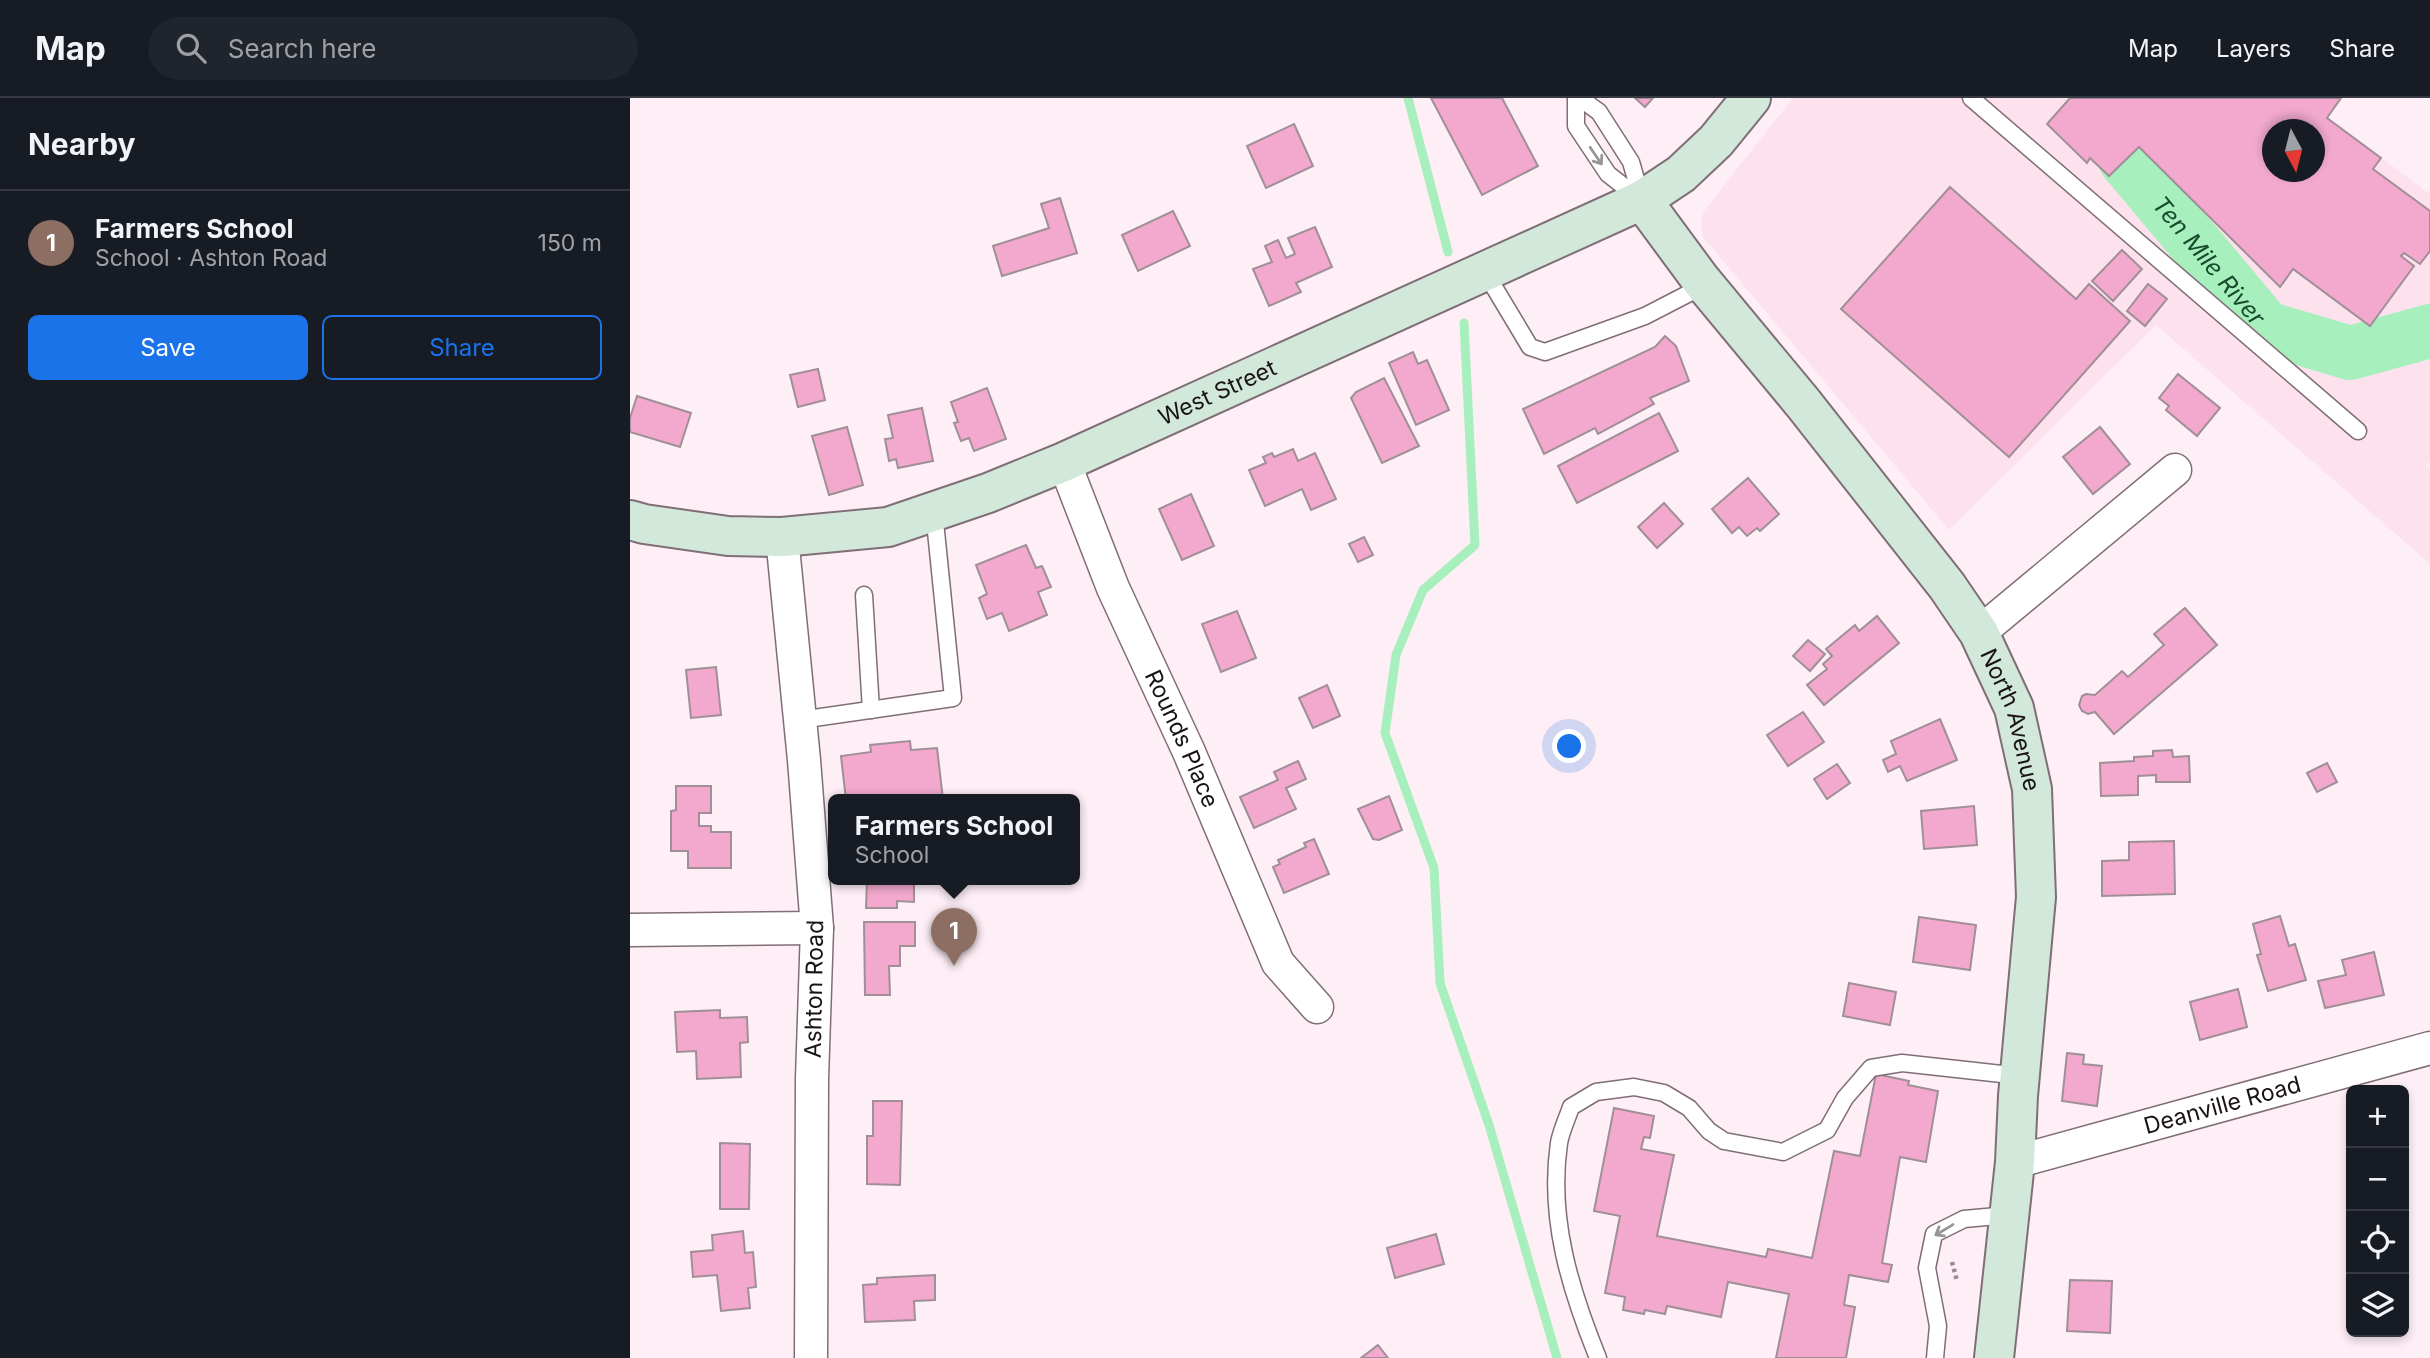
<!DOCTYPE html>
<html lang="en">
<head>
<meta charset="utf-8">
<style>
  body { margin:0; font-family:Inter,sans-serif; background:#20242c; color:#f1f3f6 }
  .controls { position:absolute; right:21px; bottom:21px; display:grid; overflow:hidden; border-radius:10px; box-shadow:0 4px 10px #0003 }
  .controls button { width:63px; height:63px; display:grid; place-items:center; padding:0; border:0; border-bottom:2px solid #363941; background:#171b24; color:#f1f3f6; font:35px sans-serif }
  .compass { position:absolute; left:1632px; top:21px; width:63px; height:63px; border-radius:50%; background:#171b24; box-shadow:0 4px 10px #0003; rotate:173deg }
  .you { position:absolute; left:940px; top:649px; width:24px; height:24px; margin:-18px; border:5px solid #fff; border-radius:50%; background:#1a73e8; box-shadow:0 0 0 10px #1a73e833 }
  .badge { display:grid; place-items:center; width:46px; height:46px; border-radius:50%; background:#1a73e8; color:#fff; font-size:23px; font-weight:700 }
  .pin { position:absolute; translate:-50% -58px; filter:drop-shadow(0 2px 4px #0008) }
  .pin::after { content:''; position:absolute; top:37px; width:24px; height:21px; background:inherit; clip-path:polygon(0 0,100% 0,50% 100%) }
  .popup { position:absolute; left:198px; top:696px; width:252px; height:91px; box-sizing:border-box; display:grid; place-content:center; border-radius:10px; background:#171b24; filter:drop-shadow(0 2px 5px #0005); font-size:23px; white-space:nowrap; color:#9ea1a6 }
  .popup b { font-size:26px; color:#f1f3f6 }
  .popup::after { content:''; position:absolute; left:50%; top:100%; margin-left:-14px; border:14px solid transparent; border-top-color:#171b24 }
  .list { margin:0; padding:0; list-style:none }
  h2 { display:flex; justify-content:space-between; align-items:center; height:91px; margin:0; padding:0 28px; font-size:30px }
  h2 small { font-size:23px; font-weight:400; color:#9ea1a6 }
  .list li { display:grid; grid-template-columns:46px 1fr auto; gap:21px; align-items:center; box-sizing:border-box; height:105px; padding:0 28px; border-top:2px solid #363941 }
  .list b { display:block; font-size:26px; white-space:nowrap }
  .list p { margin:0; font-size:23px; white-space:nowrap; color:#9ea1a6 }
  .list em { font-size:23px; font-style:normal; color:#9ea1a6 }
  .actions { display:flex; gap:14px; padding:21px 28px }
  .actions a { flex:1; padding:16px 0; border:2px solid #1a73e8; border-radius:10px; text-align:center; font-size:24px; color:#1a73e8 }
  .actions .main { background:#1a73e8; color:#fff }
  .icon { flex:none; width:38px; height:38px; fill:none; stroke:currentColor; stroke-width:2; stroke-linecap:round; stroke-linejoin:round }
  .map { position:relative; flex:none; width:1800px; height:1260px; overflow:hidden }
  header { display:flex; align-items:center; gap:42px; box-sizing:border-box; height:98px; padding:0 35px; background:#171b24; border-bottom:2px solid #363941 }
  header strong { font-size:33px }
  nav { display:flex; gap:38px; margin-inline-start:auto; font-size:24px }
  .search { width:490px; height:63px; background:#20242c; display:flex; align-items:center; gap:18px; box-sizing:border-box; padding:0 24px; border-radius:38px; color:#9ea1a6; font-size:26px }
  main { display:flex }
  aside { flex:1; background:#171b24 }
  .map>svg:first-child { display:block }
  .built { fill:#fde2ee; fill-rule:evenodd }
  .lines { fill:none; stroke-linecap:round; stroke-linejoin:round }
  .stream { stroke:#a8efbe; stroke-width:9 }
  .river { stroke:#a8efbe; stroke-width:54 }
  .building { fill:#f2a9cd; stroke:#a08f97; stroke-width:2; fill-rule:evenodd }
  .service-casing { stroke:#7f6e76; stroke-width:19 }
  .minor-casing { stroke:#7f6e76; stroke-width:35 }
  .secondary-casing { stroke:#7f6e76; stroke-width:42 }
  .path { stroke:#978c92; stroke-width:4.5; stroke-dasharray:3.5 3.5; stroke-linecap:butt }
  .service { stroke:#fff; stroke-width:16 }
  .minor { stroke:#fff; stroke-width:32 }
  .secondary { stroke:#d2e8da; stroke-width:38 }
  .oneway { stroke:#989596 }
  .labels { text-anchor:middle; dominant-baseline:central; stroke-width:5; stroke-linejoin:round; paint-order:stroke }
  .street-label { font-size:23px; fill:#191316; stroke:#fff }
  .water-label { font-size:24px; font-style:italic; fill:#164b2c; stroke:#fff }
</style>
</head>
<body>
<header>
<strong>Map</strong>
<div class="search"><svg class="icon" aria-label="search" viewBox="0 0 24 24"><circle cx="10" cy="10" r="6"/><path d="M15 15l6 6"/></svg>Search here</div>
<nav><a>Map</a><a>Layers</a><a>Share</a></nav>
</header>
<main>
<aside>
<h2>Nearby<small></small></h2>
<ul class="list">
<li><span class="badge" style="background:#8d6e63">1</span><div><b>Farmers School</b><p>School · Ashton Road</p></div><em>150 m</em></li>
</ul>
<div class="actions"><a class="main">Save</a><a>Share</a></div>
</aside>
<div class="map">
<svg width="1800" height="1260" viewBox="0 0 1800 1260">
  <rect width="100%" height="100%" fill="#feeff6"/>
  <path class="built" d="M1163,0H1711L1697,20L1800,96V363L1796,368L1800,372V466L1526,227L1319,432L1073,139L1071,122L1074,113ZM1643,32H1685V74H1643Z"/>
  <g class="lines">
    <g class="stream">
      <polyline points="778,0 818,154"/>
      <polyline points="834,225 845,447 793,492 766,557 755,635 804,770 810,885 859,1027 927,1260"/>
    </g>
    <path class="river" id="s1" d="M1495,62L1636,230L1720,255L1800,233"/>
  </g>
  <g class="building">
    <polygon points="801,0 872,0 908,68 852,97"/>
    <polygon points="1005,0 1023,0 1015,9"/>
    <path d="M1440,0H1711L1697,20L1751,60L1743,71L1800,113V153L1790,166L1774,155L1771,158L1784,168L1740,228L1663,171L1650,189L1509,49L1479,78L1460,60L1457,65L1417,26ZM1643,32H1685V74H1643Z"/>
    <polygon points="664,26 683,68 636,90 617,48"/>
    <polygon points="1320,89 1446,201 1459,186 1500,223 1379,359 1211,211"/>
    <polygon points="430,100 447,155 372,178 363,148 419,130 411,106"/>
    <polygon points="543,113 560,148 508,173 492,137"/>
    <polygon points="685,129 702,169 666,185 671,194 639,208 623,171 642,164 635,148 648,142 656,160 665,156 658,140"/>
    <polygon points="1492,152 1512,171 1483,203 1462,183"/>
    <polygon points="1518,186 1537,201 1515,228 1497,213"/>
    <polygon points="1035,238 1046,248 1059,283 1020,300 1024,306 968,336 965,330 914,356 893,311 1025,249"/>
    <polygon points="783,254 788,266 797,262 819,312 786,327 759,265"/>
    <polygon points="188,271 195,302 168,309 160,277"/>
    <polygon points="1548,276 1590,310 1567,338 1536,312 1539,308 1529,300"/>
    <polygon points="754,280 789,348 752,365 721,300 726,294"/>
    <polygon points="357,290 376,341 344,353 339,340 331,343 324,325 328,324 321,304"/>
    <polygon points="7,298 61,315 50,349 0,334 0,320"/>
    <polygon points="292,310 303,363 268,370 266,361 259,363 255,341 263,340 258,317"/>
    <polygon points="1029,315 1048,353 947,405 928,368"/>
    <polygon points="217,329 233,387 199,397 182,338"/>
    <polygon points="1470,329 1500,366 1463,396 1433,359"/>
    <polygon points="663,351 668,363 685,355 706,401 681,412 672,391 635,408 619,372 636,365 633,359 642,355 644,359"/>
    <polygon points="1118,380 1149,416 1130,433 1127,430 1117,438 1109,429 1102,435 1082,411"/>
    <polygon points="561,396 584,448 552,462 529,411"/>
    <polygon points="1034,405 1053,426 1027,450 1008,429"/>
    <polygon points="734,439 743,457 728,464 719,446"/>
    <polygon points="396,447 406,470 412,468 421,489 408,494 417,517 379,533 372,515 357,521 349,500 357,496 346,467"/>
    <polygon points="1555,510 1587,547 1484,636 1465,614 1458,616 1452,613 1449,607 1452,598 1456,596 1465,597 1492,573 1498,579 1534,547 1524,536"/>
    <polygon points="607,513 626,560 591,574 572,526"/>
    <polygon points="1247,518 1269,545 1194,607 1177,587 1197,571 1193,566 1202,558 1196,551 1225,527 1229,533"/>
    <polygon points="1178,542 1195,556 1180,573 1163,558"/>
    <polygon points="86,569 91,617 61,620 56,572"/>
    <polygon points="697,587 710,618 683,630 669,600"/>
    <polygon points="1173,614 1194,644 1158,668 1137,637"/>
    <polygon points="1310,621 1327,662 1277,683 1270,668 1258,674 1253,662 1266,656 1261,643"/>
    <polygon points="280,643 281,652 307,650 313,701 216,702 211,658 241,654 240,647"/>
    <polygon points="1542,652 1543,659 1559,658 1560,684 1526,684 1526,677 1508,678 1508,697 1471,698 1470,665 1504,663 1504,659 1523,658 1523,653"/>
    <polygon points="668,663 676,681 656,690 666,711 624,730 610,699 648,682 644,674"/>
    <polygon points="1697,665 1707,684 1687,694 1677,675"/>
    <polygon points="1207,666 1220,685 1197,701 1184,681"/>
    <polygon points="46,688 81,688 81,715 69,715 69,728 81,728 81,734 101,734 101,770 58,770 58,753 41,753 41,713 46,712"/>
    <polygon points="759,698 772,732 749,742 743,741 728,711"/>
    <polygon points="1344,708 1347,747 1294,751 1291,713"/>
    <polygon points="684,741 699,776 654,795 643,769 650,766 648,762 676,749 674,745"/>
    <polygon points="1544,743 1545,796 1472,798 1472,763 1499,762 1499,744"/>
    <polygon points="237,782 284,782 284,804 267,803 267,810 236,810"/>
    <polygon points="1650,818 1659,848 1665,846 1676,882 1638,893 1627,857 1631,856 1623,826"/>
    <polygon points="1289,819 1346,827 1340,872 1283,864"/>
    <polygon points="234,824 285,824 285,848 270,848 270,868 259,868 260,897 235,897"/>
    <polygon points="1744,854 1754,897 1695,910 1688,883 1716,877 1712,862"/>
    <polygon points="1219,885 1266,894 1260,927 1213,918"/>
    <polygon points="1608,891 1617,929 1570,942 1560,904"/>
    <polygon points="90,912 90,920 117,919 118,944 110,945 111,979 67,981 66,953 47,954 45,914"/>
    <polygon points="1437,955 1454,957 1453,966 1472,968 1467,1008 1432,1003"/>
    <polygon points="1246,976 1279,983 1278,987 1308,993 1296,1064 1270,1059 1252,1165 1262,1167 1258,1184 1219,1177 1214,1207 1225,1209 1216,1260 1146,1260 1159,1196 1098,1184 1091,1219 1037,1208 1035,1216 1015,1212 1014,1216 993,1212 995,1199 975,1195 990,1118 964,1113 984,1010 1024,1018 1020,1040 1014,1039 1011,1051 1044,1057 1027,1138 1136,1159 1138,1151 1182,1160 1204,1053 1230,1058"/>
    <polygon points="243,1003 272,1003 270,1087 237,1086 237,1038 243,1038"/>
    <polygon points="90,1045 120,1046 119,1111 90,1111"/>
    <polygon points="113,1133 115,1155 123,1154 126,1189 118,1190 120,1210 91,1213 87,1177 63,1179 61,1154 83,1152 82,1137"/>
    <polygon points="806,1136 814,1166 765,1180 757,1150"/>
    <polygon points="305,1177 305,1202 284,1203 285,1222 235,1224 233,1187 247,1186 247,1180"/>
    <polygon points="1440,1182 1482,1183 1480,1235 1437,1233"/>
    <polygon points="748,1247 758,1260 731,1260"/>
  </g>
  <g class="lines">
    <defs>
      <g id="service">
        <polyline points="946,0 946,28 978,76 1010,101"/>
        <polyline points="950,0 969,14 1001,64 1012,102"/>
        <polyline points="1341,0 1728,333"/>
        <polyline points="855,174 900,249 915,254 1015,218 1075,187"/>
        <polyline points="234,497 241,612"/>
        <polyline points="170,622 323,600 304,414"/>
        <path d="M968,1260C940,1191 918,1120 929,1045C931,1033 937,1021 941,1009L966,994L1004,989L1034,995L1059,1010L1079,1033L1094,1043L1153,1054L1197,1032L1215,1000L1241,970L1272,965L1390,978"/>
        <polyline points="1305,1260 1308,1228 1297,1170 1304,1136 1334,1121 1378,1117"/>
      </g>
      <g id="minor">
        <path id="s2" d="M434,364L483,490L559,654L648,865L687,909"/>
        <polyline points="152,439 174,662 187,830 182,981 181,1260"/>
        <polyline points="1349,535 1545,372"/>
        <polyline points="0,832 187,830"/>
        <path id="s3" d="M1385,1064L1800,950"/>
      </g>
      <g id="secondary">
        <path id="s4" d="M1012,102L1071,182L1173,305L1317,488L1349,535L1384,610L1402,691L1406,799L1388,998L1385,1064L1364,1260"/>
        <path id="s5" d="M0,422L14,426L98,438L152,439L258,429L358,395L434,364L1012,102L1051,76L1086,43L1121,0"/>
      </g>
    </defs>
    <use href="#service" class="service-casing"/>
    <use href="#minor" class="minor-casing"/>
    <use href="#secondary" class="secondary-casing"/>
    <polyline class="path" points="1322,1164 1327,1183"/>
    <use href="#service" class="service"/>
    <use href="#minor" class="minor"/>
    <use href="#secondary" class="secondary"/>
  </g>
  <defs><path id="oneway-shaft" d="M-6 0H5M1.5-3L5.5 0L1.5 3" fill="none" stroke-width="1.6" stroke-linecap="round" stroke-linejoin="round" transform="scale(1.75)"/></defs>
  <g class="oneway">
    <use href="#oneway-shaft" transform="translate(966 58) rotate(56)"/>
    <use href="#oneway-shaft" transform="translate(1314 1132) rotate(149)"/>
  </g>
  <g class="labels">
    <g class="street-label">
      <text stroke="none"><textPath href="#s5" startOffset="616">West Street</textPath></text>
      <text stroke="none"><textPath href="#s4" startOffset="642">North Avenue</textPath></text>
      <text stroke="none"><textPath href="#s2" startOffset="301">Rounds Place</textPath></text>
      <text transform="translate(184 891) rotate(-89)">Ashton Road</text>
      <text stroke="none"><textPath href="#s3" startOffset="215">Deanville Road</textPath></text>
    </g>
    <g class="water-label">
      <text stroke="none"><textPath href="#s1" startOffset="131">Ten Mile River</textPath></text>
    </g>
  </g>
</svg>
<div class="controls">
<button>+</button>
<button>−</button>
<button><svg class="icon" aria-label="locate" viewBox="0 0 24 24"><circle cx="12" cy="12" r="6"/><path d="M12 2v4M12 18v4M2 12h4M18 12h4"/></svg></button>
<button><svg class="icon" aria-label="layers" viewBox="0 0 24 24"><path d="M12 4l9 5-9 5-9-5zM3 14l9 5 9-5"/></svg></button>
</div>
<svg class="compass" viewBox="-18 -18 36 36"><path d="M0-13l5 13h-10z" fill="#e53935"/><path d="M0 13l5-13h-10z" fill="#9ea1a6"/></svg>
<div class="you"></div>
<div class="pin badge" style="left:324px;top:868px;background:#8d6e63">1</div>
<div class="popup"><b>Farmers School</b>School</div>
</div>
</main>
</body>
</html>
